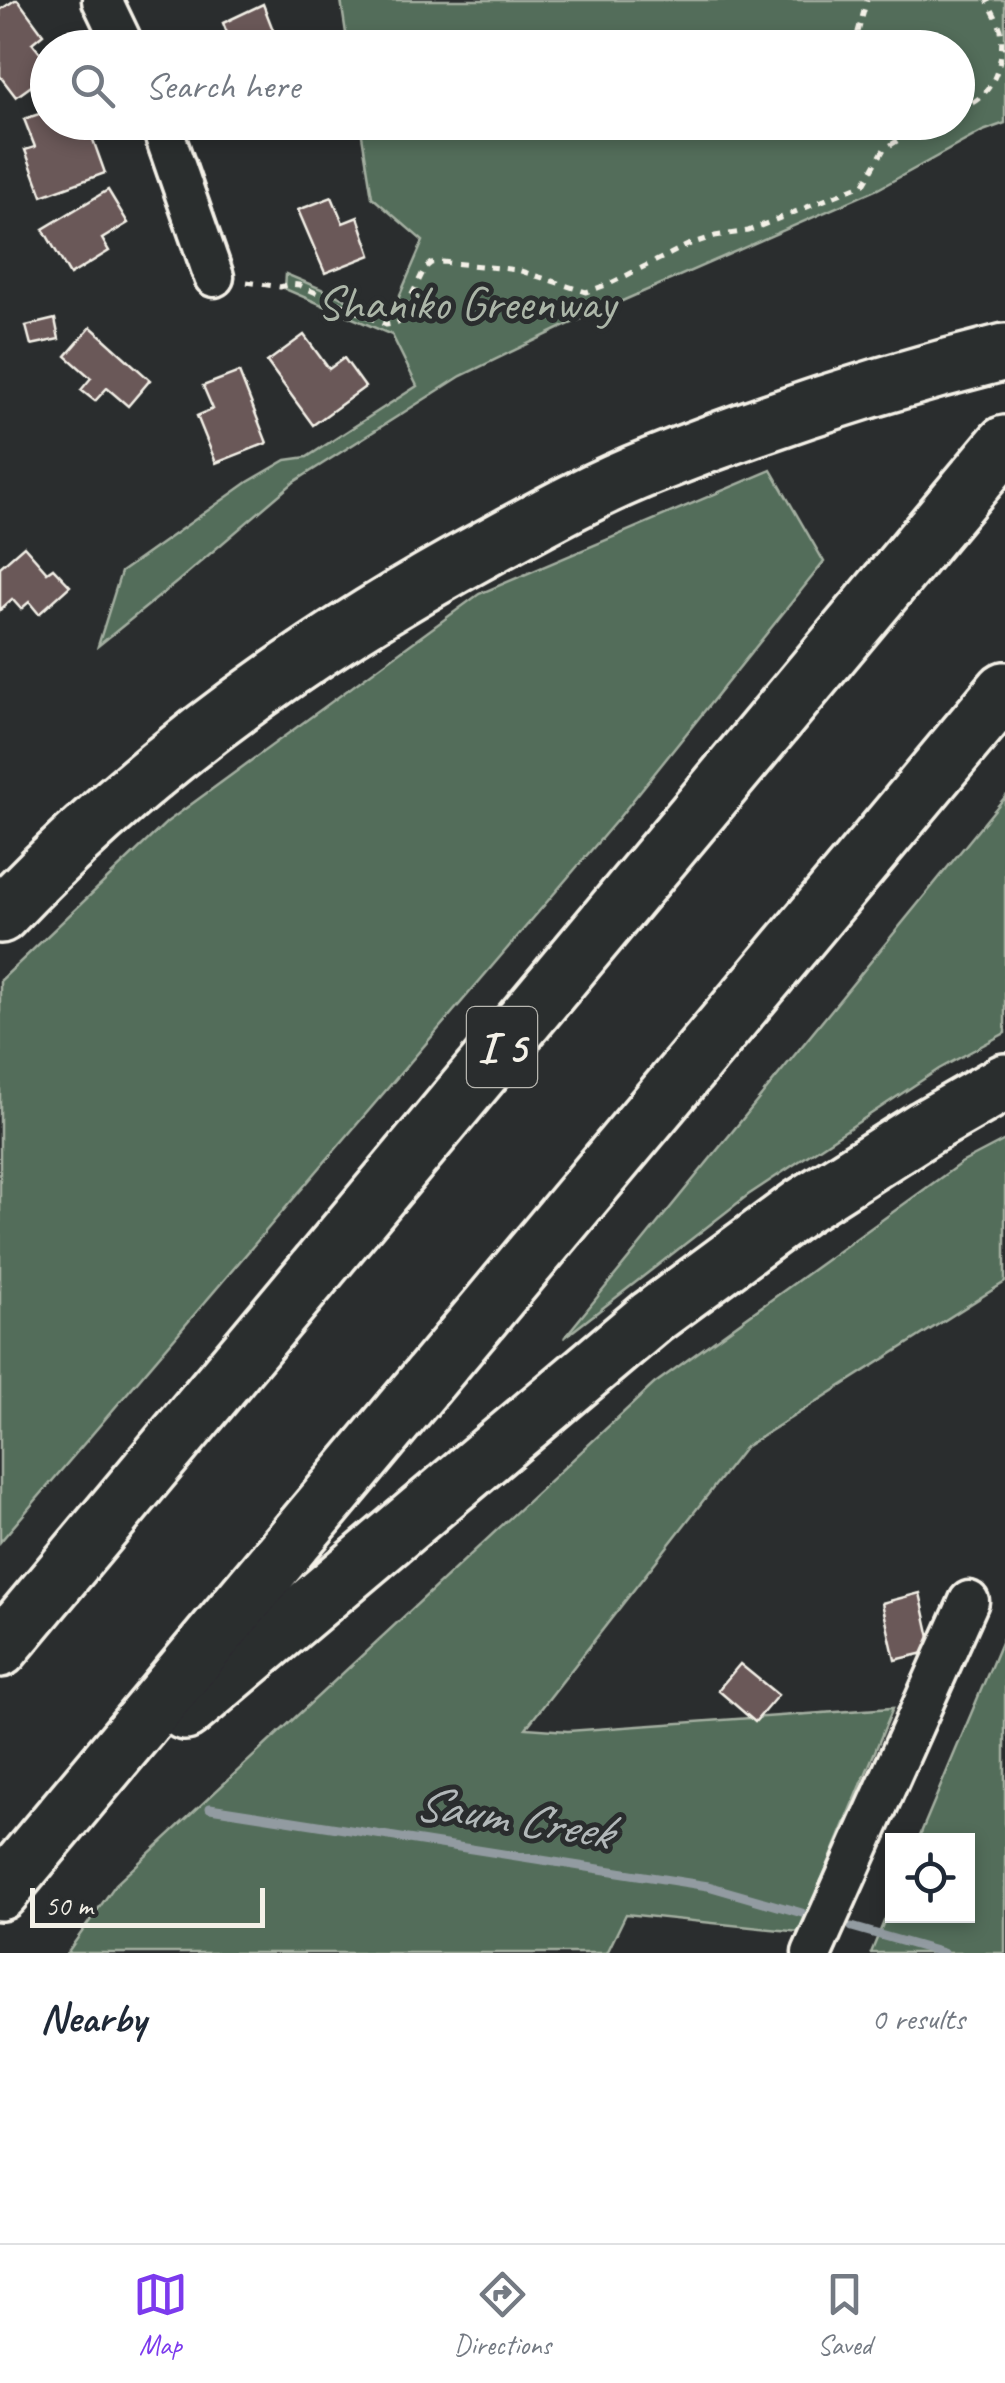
<!DOCTYPE html>
<html lang="en">
<head>
<meta charset="utf-8">
<style>
  body { margin:0; font-family:Caveat,sans-serif; background:#f6f6f7; color:#1f2937 }
  .controls { position:absolute; right:30px; bottom:30px; display:grid; overflow:hidden; border-radius:0px; box-shadow:0 5px 15px #0003 }
  .controls button { width:90px; height:90px; display:grid; place-items:center; padding:0; border:0; border-bottom:2px solid #e0e1e3; background:#fff; color:#1f2937; font:50px sans-serif }
  .scale { position:absolute; left:30px; bottom:25px; width:235px; box-sizing:border-box; padding-left:10px; border:5px solid #f4f1e8; border-top:0; font-size:28px; line-height:35px; white-space:nowrap; color:#f4f1e8; -webkit-text-stroke:8px #2a2d2e; paint-order:stroke }
  .list { margin:0; padding:0; list-style:none }
  h2 { display:flex; justify-content:space-between; align-items:center; height:130px; margin:0; padding:0 40px; font-size:42px }
  h2 small { font-size:32px; font-weight:400; color:#747a83 }
  .icon { flex:none; width:55px; height:55px; fill:none; stroke:currentColor; stroke-width:2; stroke-linecap:round; stroke-linejoin:round }
  .map { position:relative; flex:none; width:1005px; height:1953px; overflow:hidden }
  .search { position:absolute; background:#fff; box-shadow:0 5px 15px #0003; left:30px; right:30px; top:30px; height:110px; display:flex; align-items:center; gap:25px; box-sizing:border-box; padding:0 35px; border-radius:55px; color:#747a83; font-size:38px }
  .sheet { height:290px; background:#fff }
  nav { display:flex; justify-content:space-around; align-items:center; box-sizing:border-box; height:140px; border-top:2px solid #e0e1e3; background:#fff; font-size:28px; color:#747a83 }
  nav a { display:grid; justify-items:center; gap:5px }
  nav .on { color:#7c3aed }
  .map>svg:first-child { display:block }
  .green { fill:#536d5a; stroke:#a4afa1; stroke-width:2.5 }
  .lines { fill:none; stroke-linecap:round; stroke-linejoin:round }
  .stream { stroke:#929ba1; stroke-width:9 }
  .building { fill:#6b5859; stroke:#f4f1e8; stroke-width:2.5 }
  .minor-casing { stroke:#f4f1e8; stroke-width:45 }
  .highway-casing { stroke:#f4f1e8; stroke-width:62 }
  .path { stroke:#f4f1e8; stroke-width:5; stroke-dasharray:8 8; stroke-linecap:butt }
  .minor { stroke:#2a2d2e; stroke-width:38 }
  .highway { stroke:#2a2d2e; stroke-width:55 }
  .labels { text-anchor:middle; dominant-baseline:central; stroke-width:10; stroke-linejoin:round; paint-order:stroke }
  .shield { fill:#2a2d2e; stroke:#b7b6b0; stroke-width:2.5 }
  .shield-label { font-size:45px; font-weight:bold; fill:#f4f1e8 }
  .park-label { font-size:48px; fill:#acb6a8; stroke:#2a2d2e }
  .water-label { font-size:50px; font-style:italic; fill:#b2b8b9; stroke:#2a2d2e }
</style>
</head>
<body>
<div class="map">
<svg width="1005" height="1953" viewBox="0 0 1005 1953">
  <rect width="100%" height="100%" fill="#2a2d2e"/>
  <filter id="ink" filterUnits="userSpaceOnUse"><feTurbulence type="fractalNoise" baseFrequency=".01" numOctaves="2"/><feDisplacementMap in="SourceGraphic" scale="20" xChannelSelector="R" yChannelSelector="G"/><feConvolveMatrix kernelMatrix="1 2 1 2 8 2 1 2 1" color-interpolation-filters="sRGB"/></filter>
  <g filter="url(#ink)">
    <g class="green">
      <polygon points="341,0 1005,0 1005,123 983,131 878,189 565,326 461,376 294,482 177,582 98,646 121,572 248,482 286,460 307,457 417,386 392,335 285,289 286,274 390,318 423,241 372,197 360,123 958,122 958,48 348,47"/>
      <polygon points="771,470 824,562 617,820 0,1542 0,981 167,822 479,594"/>
      <polygon points="1005,797 1005,1033 939,1069 748,1195 564,1338"/>
      <polygon points="1005,1140 1005,1282 745,1447 526,1728 568,1731 893,1708 800,1932 626,1914 607,1953 67,1953 116,1884 654,1384 961,1163"/>
      <polygon points="1005,1633 1005,1953 871,1953 892,1902 892,1916 968,1916 968,1840 918,1840"/>
    </g>
    <g class="lines">
      <g class="stream">
        <polyline points="210,1808 708,1886 802,1913"/>
        <polyline points="852,1927 943,1953"/>
      </g>
    </g>
    <g class="building">
      <polygon points="15,0 18,0 43,34 32,43 48,63 48,74 16,97 0,76 0,10"/>
      <polygon points="263,4 280,48 233,48 223,23"/>
      <polygon points="48,111 48,122 74,122 80,138 91,134 105,173 42,196 25,150 35,147 24,119"/>
      <polygon points="108,190 128,223 102,239 109,251 70,275 43,229"/>
      <polygon points="332,197 343,223 358,217 371,255 325,273 298,210"/>
      <polygon points="55,319 59,339 31,345 26,326"/>
      <polygon points="91,327 150,380 128,406 107,388 95,401 81,390 91,378 66,356"/>
      <polygon points="304,335 329,369 344,358 365,387 313,425 267,362"/>
      <polygon points="239,372 267,443 216,463 197,416 213,409 203,386"/>
      <polygon points="24,546 47,572 53,568 70,586 39,614 29,602 21,609 12,599 0,610 0,567"/>
      <polygon points="920,1593 933,1651 895,1660 882,1603"/>
      <polygon points="740,1664 778,1695 755,1722 718,1690"/>
    </g>
    <g class="lines">
      <defs>
        <g id="minor">
          <polyline points="102,0 125,48"/>
          <polyline points="160,122 214,277"/>
          <polyline points="812,1953 969,1601"/>
        </g>
        <g id="highway">
          <path d="M0,915C141,767 309,644 489,547C542,518 596,488 652,466C767,420 885,382 1005,352"/>
          <polyline points="0,1649 1005,444"/>
          <polyline points="185,1712 652,1317 801,1207 925,1128 1005,1082"/>
          <polyline points="0,1892 1005,690"/>
        </g>
      </defs>
      <use href="#minor" class="minor-casing"/>
      <use href="#highway" class="highway-casing"/>
      <g class="path">
        <polyline points="862,48 858,32 867,0"/>
        <path d="M958,109C992,100 1005,64 1001,30C998,20 992,10 987,0"/>
        <polyline points="247,282 280,287 291,284 299,285 386,325 398,323 425,268 431,263 443,262 518,270 586,292 609,284 688,245 715,236 748,231 864,184 884,149 907,135 916,122"/>
      </g>
      <use href="#minor" class="minor"/>
      <use href="#highway" class="highway"/>
    </g>
  </g>
  <g class="labels">
    <rect class="shield" x="467" y="1007" width="70" height="80" rx="8"/>
    <g class="shield-label">
      <text x="502" y="1047">I 5</text>
    </g>
    <g class="park-label">
      <text x="466" y="303">Shaniko Greenway</text>
    </g>
    <g class="water-label">
      <text transform="translate(513 1817) rotate(9)">Saum Creek</text>
    </g>
  </g>
</svg>
<div class="controls">
<button><svg class="icon" aria-label="locate" viewBox="0 0 24 24"><circle cx="12" cy="12" r="6"/><path d="M12 2v4M12 18v4M2 12h4M18 12h4"/></svg></button>
</div>
<div class="scale">50 m</div>
<div class="search"><svg class="icon" aria-label="search" viewBox="0 0 24 24"><circle cx="10" cy="10" r="6"/><path d="M15 15l6 6"/></svg>Search here</div>
</div>
<section class="sheet">
<h2>Nearby<small>0 results</small></h2>
<ul class="list">
</ul>
</section>
<nav>
<a class="on"><svg class="icon" aria-label="map" viewBox="0 0 24 24"><path d="M3 6l6-2 6 2 6-2v14l-6 2-6-2-6 2zM9 4v14M15 6v14"/></svg>Map</a>
<a><svg class="icon" aria-label="directions" viewBox="0 0 24 24"><path d="M12 3l9 9-9 9-9-9zM9 14v-3h6M13 9l2 2-2 2"/></svg>Directions</a>
<a><svg class="icon" aria-label="saved" viewBox="0 0 24 24"><path d="M7 4h10v16l-5-4-5 4z"/></svg>Saved</a>
</nav>
</body>
</html>
